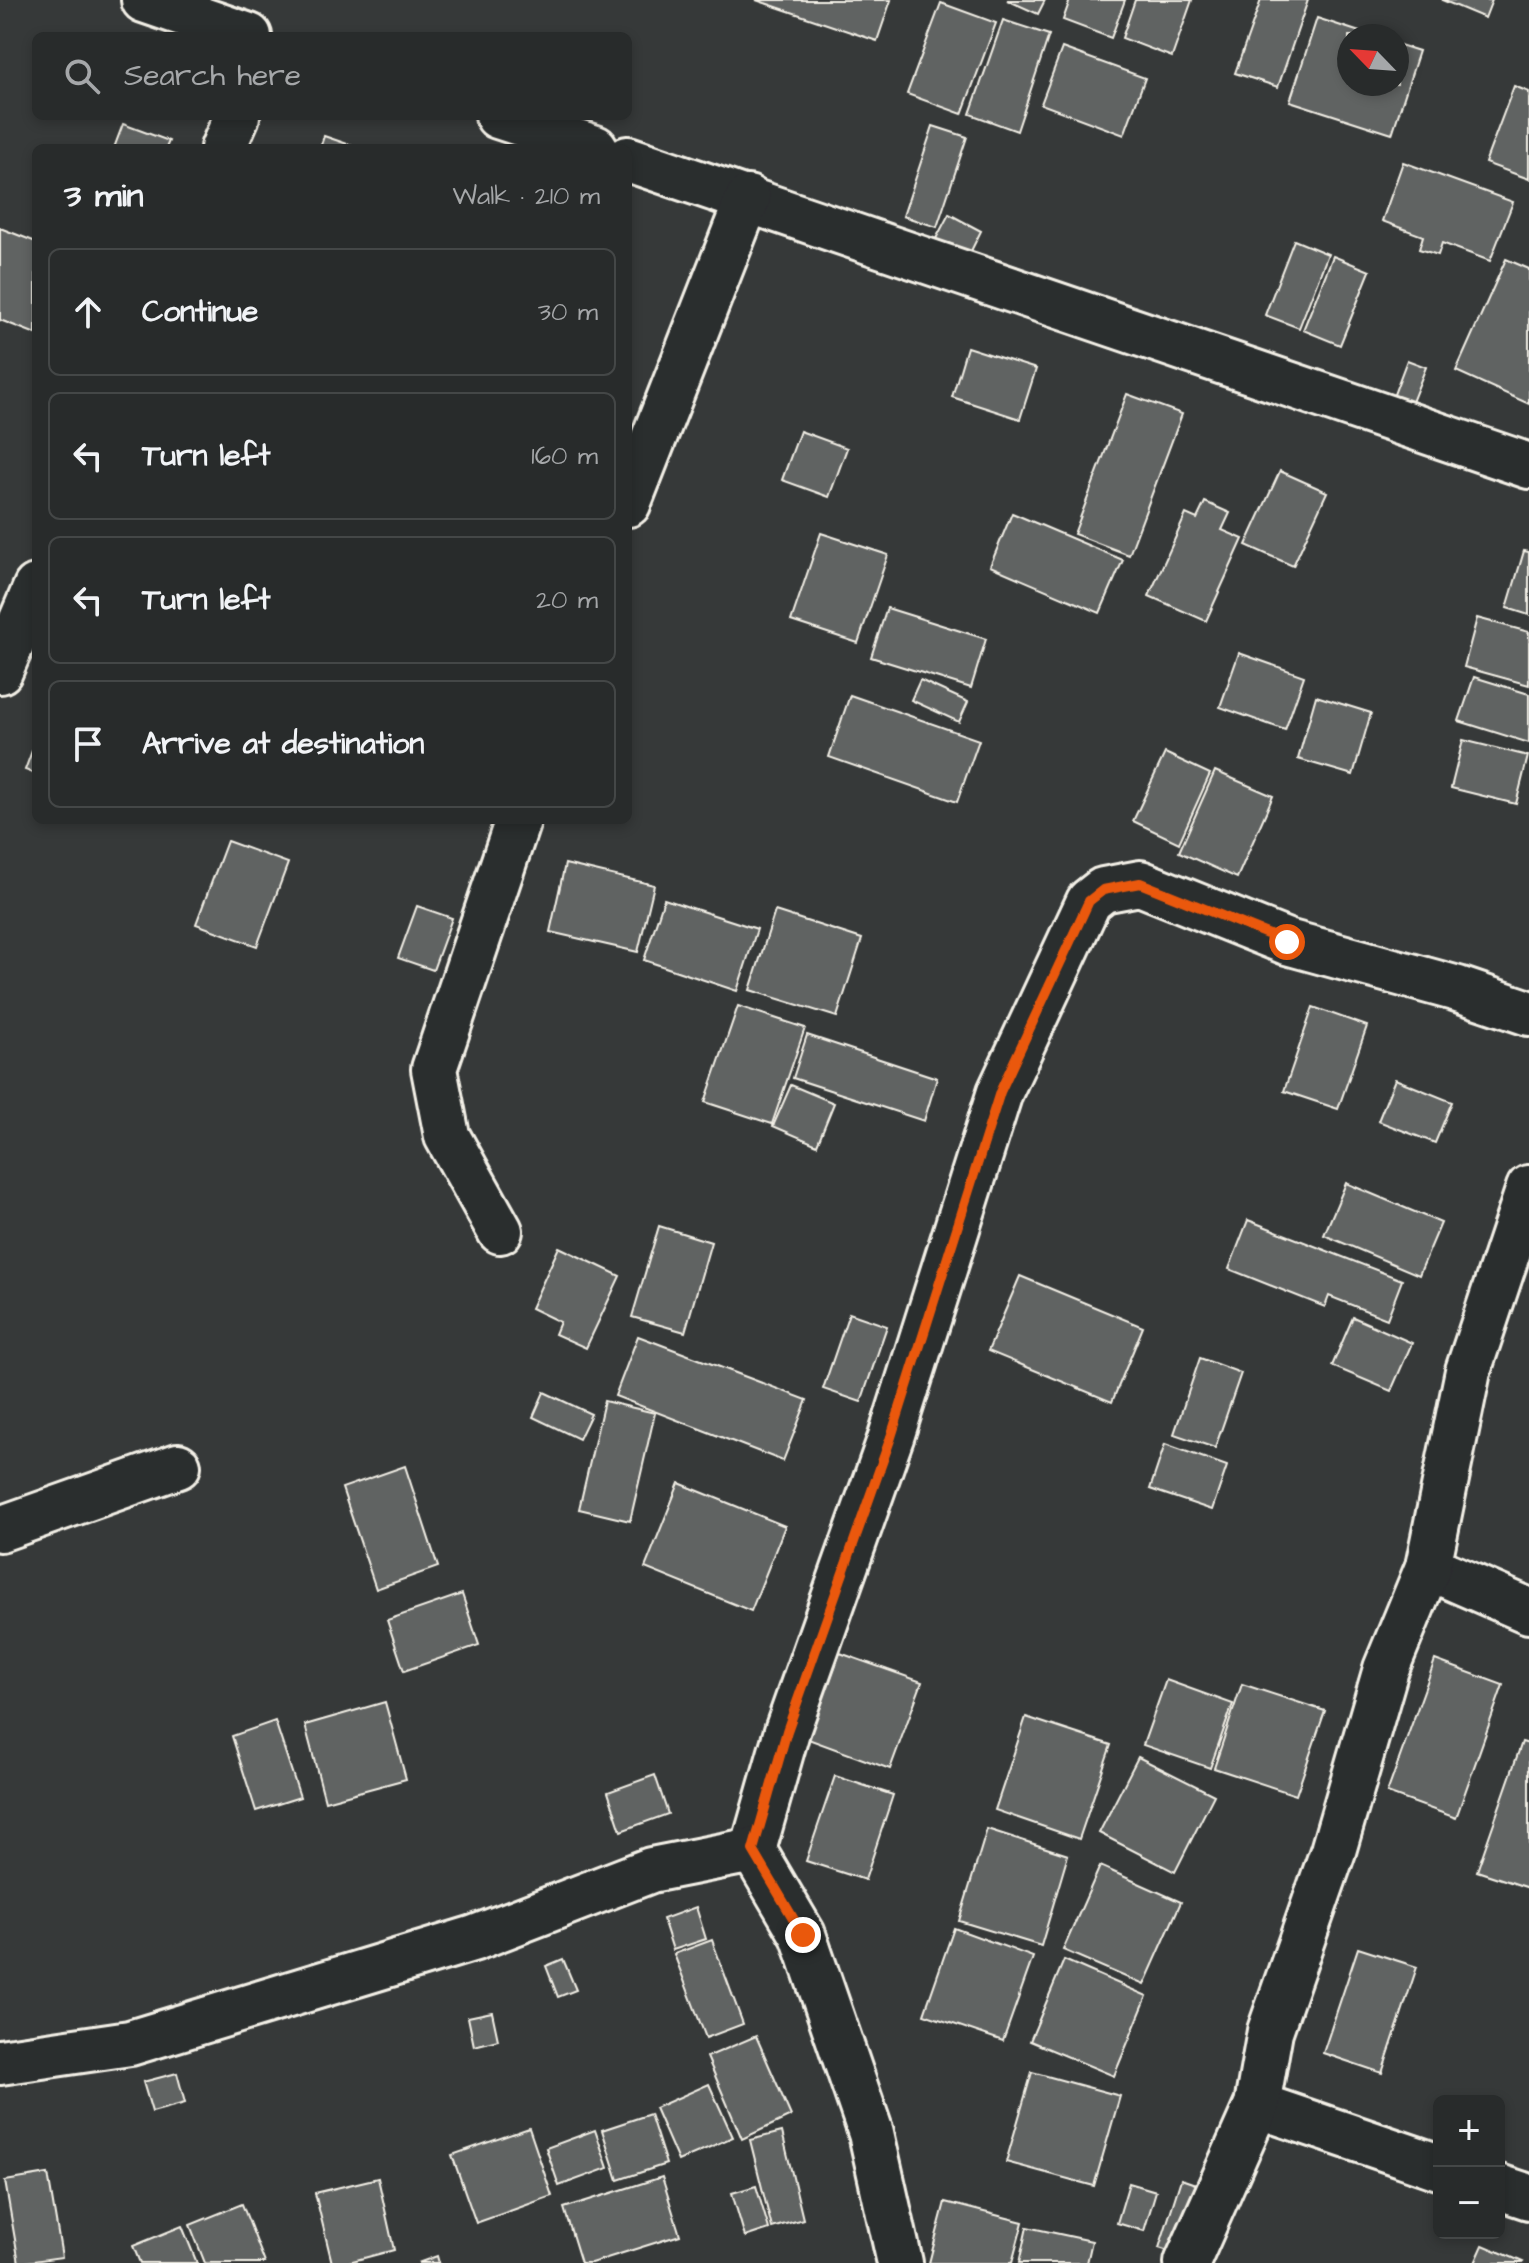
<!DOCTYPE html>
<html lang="en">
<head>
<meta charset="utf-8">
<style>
  body { margin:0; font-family:"Architects Daughter",sans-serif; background:#303333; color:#f1f3f6 }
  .controls { position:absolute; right:24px; bottom:24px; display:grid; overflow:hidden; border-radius:12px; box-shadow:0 4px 12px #0003 }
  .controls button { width:72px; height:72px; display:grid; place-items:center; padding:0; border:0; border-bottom:2px solid #444747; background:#282b2b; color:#f1f3f6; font:40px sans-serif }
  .compass { position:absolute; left:1337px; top:24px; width:72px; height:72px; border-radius:50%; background:#282b2b; box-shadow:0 4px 12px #0003; rotate:295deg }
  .stop { position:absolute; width:24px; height:24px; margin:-18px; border:6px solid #ea580c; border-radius:50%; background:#fff }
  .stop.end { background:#ea580c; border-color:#fff; box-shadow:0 2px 8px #0008 }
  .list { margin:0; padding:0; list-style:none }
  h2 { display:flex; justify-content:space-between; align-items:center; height:104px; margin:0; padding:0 32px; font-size:34px }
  h2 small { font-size:26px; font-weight:400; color:#a5a7a9 }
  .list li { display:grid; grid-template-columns:52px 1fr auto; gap:24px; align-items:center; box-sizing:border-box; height:128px; margin:0 16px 16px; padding:0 16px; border:2px solid #444747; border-radius:12px }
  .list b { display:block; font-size:30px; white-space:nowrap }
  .list em { font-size:26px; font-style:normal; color:#a5a7a9 }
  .icon { flex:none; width:44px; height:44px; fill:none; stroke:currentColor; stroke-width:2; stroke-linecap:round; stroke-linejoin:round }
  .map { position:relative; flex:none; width:1529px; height:2263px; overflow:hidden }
  .search { position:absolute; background:#282b2b; box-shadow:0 4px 12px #0003; left:32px; top:32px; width:600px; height:88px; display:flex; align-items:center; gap:20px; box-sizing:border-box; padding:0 28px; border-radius:12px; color:#a5a7a9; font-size:30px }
  .panel { position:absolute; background:#282b2b; box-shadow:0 4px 12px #0003; left:32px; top:144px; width:600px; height:680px; border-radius:12px }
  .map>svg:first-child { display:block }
  .building { fill:#616362; stroke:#f4f1e8; stroke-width:2 }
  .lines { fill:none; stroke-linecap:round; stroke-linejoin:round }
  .minor-casing { stroke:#f4f1e8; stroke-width:50 }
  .minor { stroke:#2a2d2e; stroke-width:44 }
  .route { stroke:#ea580c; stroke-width:10 }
</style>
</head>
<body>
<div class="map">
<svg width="1529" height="2263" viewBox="0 0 1529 2263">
  <rect width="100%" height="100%" fill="#363939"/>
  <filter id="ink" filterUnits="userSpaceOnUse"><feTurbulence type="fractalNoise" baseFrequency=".0125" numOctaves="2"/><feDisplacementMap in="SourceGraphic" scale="16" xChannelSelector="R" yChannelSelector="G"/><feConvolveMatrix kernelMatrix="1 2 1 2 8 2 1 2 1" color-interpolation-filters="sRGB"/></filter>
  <g filter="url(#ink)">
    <g class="building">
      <polygon points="756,0 891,0 877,41"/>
      <polygon points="1007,0 1045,0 1038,14"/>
      <polygon points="1070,0 1125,0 1111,38 1063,20"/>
      <polygon points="1135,0 1192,0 1172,57 1122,38"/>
      <polygon points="1261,0 1308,0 1278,87 1235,73"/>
      <polygon points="1442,0 1492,0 1485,18"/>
      <polygon points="941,3 996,23 962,114 907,94"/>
      <polygon points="1317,18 1372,36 1349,36 1349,84 1397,84 1397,44 1419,51 1392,134 1290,101"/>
      <polygon points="1003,20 1049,35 1017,131 970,114"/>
      <polygon points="1062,48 1145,78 1124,135 1041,104"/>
      <polygon points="1514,86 1529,92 1529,179 1485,163"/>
      <polygon points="123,124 169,141 166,148 114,148"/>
      <polygon points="933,126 967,137 937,227 903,216"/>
      <polygon points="324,136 359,148 320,148"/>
      <polygon points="1403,162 1513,202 1490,261 1442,243 1438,255 1419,249 1423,236 1382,221"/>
      <polygon points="949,214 981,231 964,265 931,248"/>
      <polygon points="0,228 36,242 36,334 0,320"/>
      <polygon points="1294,240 1328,254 1299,328 1265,315"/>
      <polygon points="1333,256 1370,271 1340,345 1303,330"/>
      <polygon points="1506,259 1529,269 1529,404 1456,371"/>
      <polygon points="967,347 1036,369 1020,419 952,397"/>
      <polygon points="1407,360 1426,367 1408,412 1390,405"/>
      <polygon points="1127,394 1182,414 1129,555 1074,534"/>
      <polygon points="800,431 847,448 829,497 782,480"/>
      <polygon points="1280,471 1327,492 1293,566 1246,545"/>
      <polygon points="1205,502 1230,513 1222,530 1243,539 1206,621 1149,596 1186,514 1197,519"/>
      <polygon points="1012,513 1123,560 1100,613 990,566"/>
      <polygon points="821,533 888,555 858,643 791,621"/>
      <polygon points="1524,551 1529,552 1529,615 1507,608"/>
      <polygon points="887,608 986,639 971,688 871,657"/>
      <polygon points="1477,618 1529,632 1529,685 1464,667"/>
      <polygon points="1239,653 1304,676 1285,730 1220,707"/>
      <polygon points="1474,677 1529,694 1529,743 1459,721"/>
      <polygon points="920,680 968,702 959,722 911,700"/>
      <polygon points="850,695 979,740 957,802 829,757"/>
      <polygon points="1316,696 1371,713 1353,775 1298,759"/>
      <polygon points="1463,740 1528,756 1516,804 1451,788"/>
      <polygon points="32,751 36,753 36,774 25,770"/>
      <polygon points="1165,753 1210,774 1179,843 1133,821"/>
      <polygon points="1215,771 1273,796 1237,878 1179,852"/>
      <polygon points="227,841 288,863 257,946 196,924"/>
      <polygon points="565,864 654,885 638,952 550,932"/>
      <polygon points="664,899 757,929 737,991 644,960"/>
      <polygon points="417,906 452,918 433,970 398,958"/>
      <polygon points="775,911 862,939 837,1017 750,990"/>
      <polygon points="738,1006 805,1028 772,1124 705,1102"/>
      <polygon points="1313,1007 1367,1026 1338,1109 1284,1091"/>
      <polygon points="807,1035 937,1078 924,1121 793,1078"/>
      <polygon points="1395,1079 1452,1102 1435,1143 1378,1121"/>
      <polygon points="791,1085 834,1103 817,1145 773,1126"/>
      <polygon points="1346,1183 1441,1223 1419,1275 1324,1235"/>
      <polygon points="1248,1220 1402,1280 1387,1319 1329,1296 1325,1307 1229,1269"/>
      <polygon points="659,1226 711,1242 685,1332 632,1317"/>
      <polygon points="559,1247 620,1276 586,1348 555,1334 560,1322 531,1308"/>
      <polygon points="1020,1276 1143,1327 1112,1402 988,1351"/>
      <polygon points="849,1313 887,1326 861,1402 823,1389"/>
      <polygon points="1353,1317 1412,1343 1391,1391 1332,1366"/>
      <polygon points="638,1336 807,1400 783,1461 615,1396"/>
      <polygon points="1200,1358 1241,1373 1215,1448 1174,1434"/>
      <polygon points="544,1392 591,1414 579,1439 533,1417"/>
      <polygon points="604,1401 655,1413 630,1521 579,1509"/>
      <polygon points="1165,1444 1227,1466 1212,1510 1150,1489"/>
      <polygon points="405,1466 438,1567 376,1589 342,1488"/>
      <polygon points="679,1483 785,1526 751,1611 645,1568"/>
      <polygon points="462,1594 479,1645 404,1671 387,1620"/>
      <polygon points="840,1653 922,1682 890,1769 808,1739"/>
      <polygon points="1435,1660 1503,1685 1456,1818 1387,1793"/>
      <polygon points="1166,1680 1233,1704 1210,1768 1143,1745"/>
      <polygon points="1242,1684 1325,1711 1296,1795 1214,1768"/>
      <polygon points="385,1702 406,1779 325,1801 305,1725"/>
      <polygon points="1026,1717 1111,1745 1079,1839 995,1810"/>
      <polygon points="275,1721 300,1797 256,1811 232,1736"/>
      <polygon points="1522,1742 1529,1744 1529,1888 1477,1871"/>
      <polygon points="1138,1757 1214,1795 1175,1872 1099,1833"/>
      <polygon points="655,1775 668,1814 621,1831 608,1792"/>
      <polygon points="835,1776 893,1795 865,1880 806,1861"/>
      <polygon points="987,1829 1068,1855 1041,1946 959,1921"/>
      <polygon points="1100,1866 1181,1902 1144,1985 1063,1950"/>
      <polygon points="696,1907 706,1939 673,1950 663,1919"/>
      <polygon points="954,1928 1033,1957 1003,2041 924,2014"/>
      <polygon points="712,1940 743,2024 706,2038 674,1954"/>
      <polygon points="1358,1948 1417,1967 1382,2073 1323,2053"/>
      <polygon points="563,1959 576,1990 558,1997 546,1966"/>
      <polygon points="1064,1960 1147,1996 1114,2076 1030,2041"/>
      <polygon points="492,2012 498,2040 474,2046 468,2017"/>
      <polygon points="756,2036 791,2116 742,2139 707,2057"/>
      <polygon points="1032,2072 1120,2096 1094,2186 1006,2162"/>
      <polygon points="177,2073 185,2103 152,2112 143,2082"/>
      <polygon points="709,2084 733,2137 678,2161 655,2108"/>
      <polygon points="650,2114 666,2164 618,2180 602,2130"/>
      <polygon points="529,2128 552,2196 476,2223 452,2155"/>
      <polygon points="595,2130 608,2168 559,2186 546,2148"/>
      <polygon points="782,2132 803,2219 772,2228 750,2140"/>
      <polygon points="48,2174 62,2257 19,2263 5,2181"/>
      <polygon points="662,2177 680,2235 591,2263 581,2263 564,2208"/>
      <polygon points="378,2178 394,2250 345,2263 332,2263 315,2193"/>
      <polygon points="1181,2179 1210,2189 1188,2257 1159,2248"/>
      <polygon points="1129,2183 1156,2191 1144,2231 1117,2223"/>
      <polygon points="756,2186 769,2229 745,2237 732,2193"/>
      <polygon points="945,2202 1023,2222 1012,2263 929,2263"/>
      <polygon points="242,2204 265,2263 205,2263 190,2225"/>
      <polygon points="182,2226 197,2263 140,2263 133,2246"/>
      <polygon points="1027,2227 1092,2241 1087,2263 1019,2263"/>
      <polygon points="1483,2245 1523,2262 1522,2263 1475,2263"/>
      <polygon points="437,2256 439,2263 418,2263"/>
    </g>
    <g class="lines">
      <defs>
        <g id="minor">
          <polyline points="144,0 249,36"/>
          <polyline points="498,116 595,148"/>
          <polyline points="223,148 237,116"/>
          <polyline points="628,159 1529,466"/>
          <polyline points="628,504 748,198"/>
          <polyline points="0,671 36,587"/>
          <polyline points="500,1231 447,1136 434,1069 518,820"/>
          <polyline points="0,1529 178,1466"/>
          <polyline points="1428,1567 1529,1611"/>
          <polyline points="753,1850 787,1731 891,1437 1000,1092 1089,901 1103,890 1140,883 1287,942 1458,989 1529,1013"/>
          <polyline points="0,2062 130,2043 475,1938 651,1870 753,1850 803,1935 871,2133 900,2263"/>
          <polyline points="1257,2105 1439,2167"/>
          <polyline points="1499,2187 1529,2197"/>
          <polyline points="1187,2263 1257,2105 1270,2031 1333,1851 1386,1669 1428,1567 1468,1371 1529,1188"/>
        </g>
      </defs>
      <use href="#minor" class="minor-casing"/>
      <use href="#minor" class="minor"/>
    </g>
  </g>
  <g class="lines" filter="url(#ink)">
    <polyline class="route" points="803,1935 753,1850 787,1731 891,1437 1000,1092 1089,901 1103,890 1140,883 1287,942"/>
  </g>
</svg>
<div class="controls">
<button>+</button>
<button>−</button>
</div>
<svg class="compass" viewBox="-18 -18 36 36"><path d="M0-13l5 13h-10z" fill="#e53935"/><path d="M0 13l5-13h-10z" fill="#a5a7a9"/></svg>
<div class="stop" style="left:1287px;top:942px"></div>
<div class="stop end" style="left:803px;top:1935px"></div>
<div class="search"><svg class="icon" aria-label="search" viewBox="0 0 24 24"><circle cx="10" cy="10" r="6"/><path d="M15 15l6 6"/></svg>Search here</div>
<section class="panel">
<h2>3 min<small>Walk · 210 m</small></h2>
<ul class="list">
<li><svg class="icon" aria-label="ahead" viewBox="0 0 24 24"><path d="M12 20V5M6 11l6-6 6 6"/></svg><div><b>Continue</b></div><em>30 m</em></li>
<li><svg class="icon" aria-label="left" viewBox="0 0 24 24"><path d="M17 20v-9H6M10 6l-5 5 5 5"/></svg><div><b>Turn left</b></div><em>160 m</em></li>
<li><svg class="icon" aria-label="left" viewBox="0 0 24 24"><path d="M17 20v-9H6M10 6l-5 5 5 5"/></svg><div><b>Turn left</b></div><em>20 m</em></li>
<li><svg class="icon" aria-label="arrive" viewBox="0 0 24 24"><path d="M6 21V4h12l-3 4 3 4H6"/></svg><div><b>Arrive at destination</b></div></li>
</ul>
</section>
</div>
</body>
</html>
